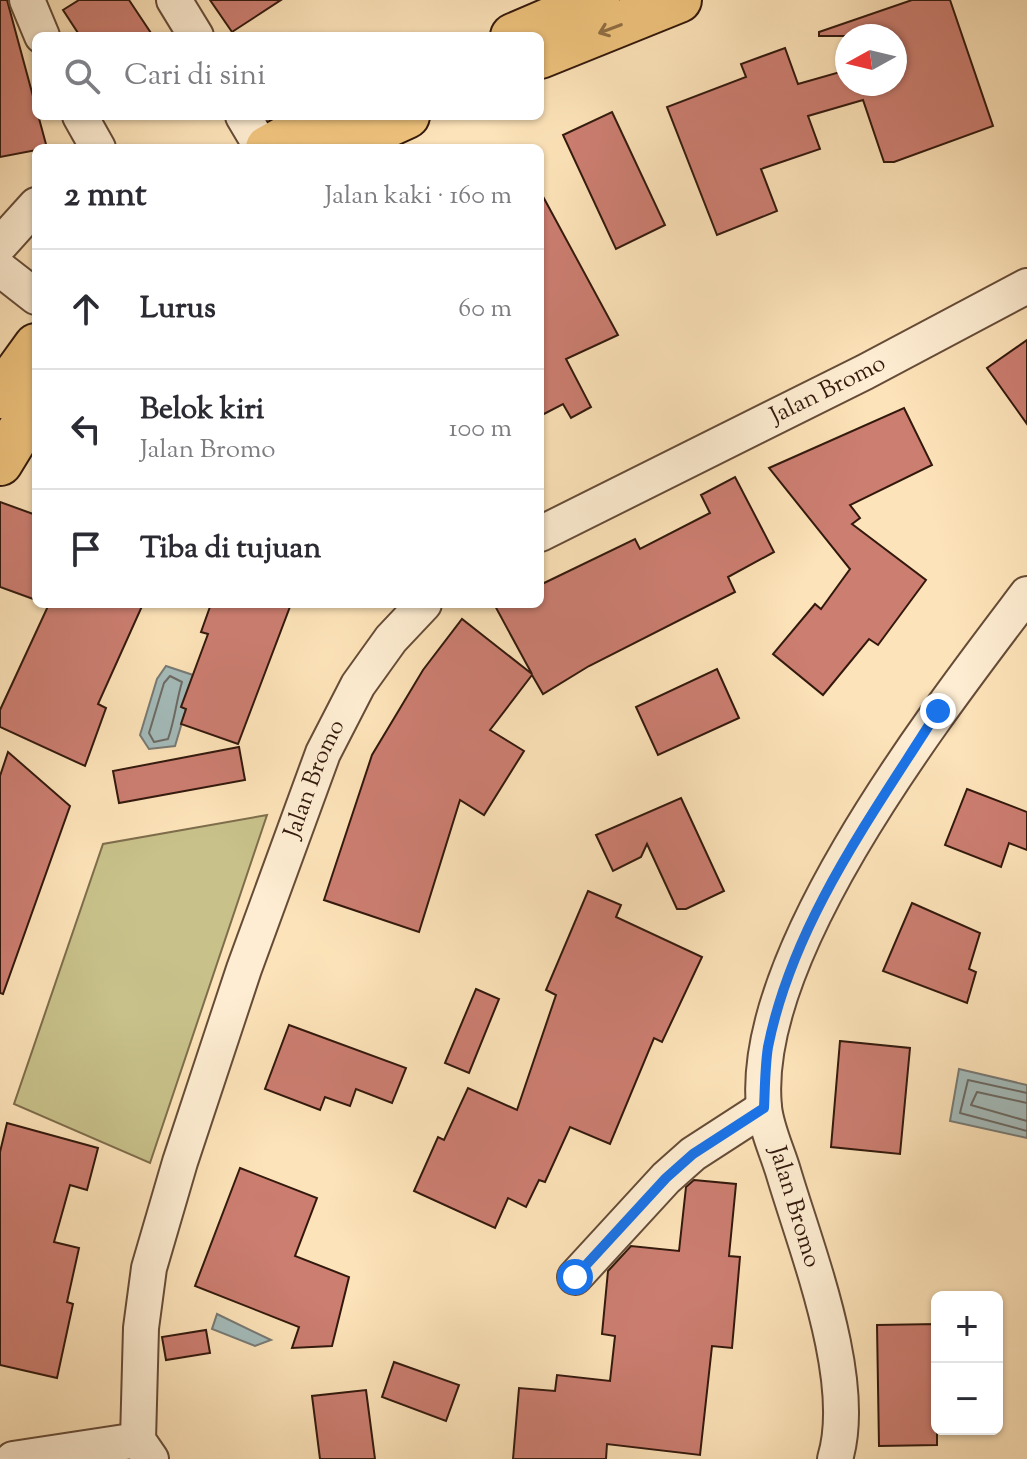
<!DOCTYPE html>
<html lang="id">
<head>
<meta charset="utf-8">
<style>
  body { margin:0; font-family:"Sorts Mill Goudy",serif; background:#f7f7f7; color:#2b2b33 }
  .controls { position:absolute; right:24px; bottom:24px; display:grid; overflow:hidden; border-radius:12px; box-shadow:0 2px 6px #0004 }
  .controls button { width:72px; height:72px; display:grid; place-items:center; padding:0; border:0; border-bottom:2px solid #e1e1e2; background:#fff; color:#2b2b33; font:40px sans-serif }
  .compass { position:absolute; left:835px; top:24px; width:72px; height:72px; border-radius:50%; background:#fff; box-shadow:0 2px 6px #0004; rotate:262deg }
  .stop { position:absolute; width:24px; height:24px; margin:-18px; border:6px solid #1a73e8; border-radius:50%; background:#fff }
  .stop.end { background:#1a73e8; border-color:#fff; box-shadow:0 2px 8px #0008 }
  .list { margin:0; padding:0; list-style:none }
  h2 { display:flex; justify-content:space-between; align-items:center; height:104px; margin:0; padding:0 32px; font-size:34px }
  h2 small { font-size:26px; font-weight:400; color:#7c7c81 }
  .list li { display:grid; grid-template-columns:52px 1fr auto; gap:24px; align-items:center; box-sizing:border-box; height:120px; padding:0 32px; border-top:2px solid #e1e1e2 }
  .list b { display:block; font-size:30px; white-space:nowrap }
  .list p { margin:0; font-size:26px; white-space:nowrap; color:#7c7c81 }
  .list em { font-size:26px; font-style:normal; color:#7c7c81 }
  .icon { flex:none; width:44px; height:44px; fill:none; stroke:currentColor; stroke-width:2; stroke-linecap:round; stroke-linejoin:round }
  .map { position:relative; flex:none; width:1027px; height:1459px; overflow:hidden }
  .search { position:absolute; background:#fff; box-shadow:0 2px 6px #0004; left:32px; top:32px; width:512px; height:88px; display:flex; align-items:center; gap:20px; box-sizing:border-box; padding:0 28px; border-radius:12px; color:#7c7c81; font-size:30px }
  .panel { position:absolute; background:#fff; box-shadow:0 2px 6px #0004; left:32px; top:144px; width:512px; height:464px; border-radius:12px }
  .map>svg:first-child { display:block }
  .green { fill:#c8c18a; stroke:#7e6d4c; stroke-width:2 }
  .water { fill:#a4bbba; stroke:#777a75; stroke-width:2 }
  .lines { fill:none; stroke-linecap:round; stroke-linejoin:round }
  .shore { stroke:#6c6a64; stroke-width:2 }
  .building { fill:#cc7e71; stroke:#33190d; stroke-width:2 }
  .minor-casing { stroke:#664c38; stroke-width:38 }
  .highway-casing { stroke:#33190d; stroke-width:48 }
  .minor { stroke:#feedd2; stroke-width:34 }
  .highway { stroke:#eec27c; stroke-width:44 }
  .oneway { stroke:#906e44 }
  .route { stroke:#1a73e8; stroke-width:10 }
  .labels { text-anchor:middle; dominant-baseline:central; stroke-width:8; stroke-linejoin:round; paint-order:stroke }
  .street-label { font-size:24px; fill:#33190d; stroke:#feedd2 }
</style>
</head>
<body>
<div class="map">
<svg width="1027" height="1459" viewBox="0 0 1027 1459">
  <rect width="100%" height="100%" fill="#fde3b9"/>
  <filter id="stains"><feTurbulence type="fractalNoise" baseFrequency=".0025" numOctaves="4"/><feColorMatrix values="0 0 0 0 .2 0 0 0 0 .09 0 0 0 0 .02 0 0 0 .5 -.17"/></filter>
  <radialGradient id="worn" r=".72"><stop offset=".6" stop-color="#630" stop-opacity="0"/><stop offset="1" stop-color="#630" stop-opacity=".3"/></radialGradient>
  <polygon class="green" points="267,815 150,1163 14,1104 103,844"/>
  <g class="water">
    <polygon points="166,666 193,675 182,707 186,709 175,746 149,749 140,735 157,679"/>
    <polygon points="959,1069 1027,1085 1027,1138 950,1121"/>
    <polygon points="217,1314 271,1340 255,1346 212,1329"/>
  </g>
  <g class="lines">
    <g class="shore">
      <path d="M170,676L182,682C176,702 175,719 168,739L154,742L149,733L164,683Z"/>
      <polyline points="1027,1093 968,1080 960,1113 1027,1131"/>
      <polyline points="1027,1103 977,1092 971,1105 1027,1121"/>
    </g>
  </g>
  <g class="building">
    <polygon points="0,0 7,0 47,148 0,157"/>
    <polygon points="79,0 129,0 153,36 80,36 63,10"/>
    <polygon points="210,0 281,0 232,32"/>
    <polygon points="912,0 950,0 993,126 894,162 884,162 863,100 808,116 820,149 761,169 777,211 717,235 667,107 746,77 741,64 785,48 798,84 847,70 847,84 895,84 895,36 819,36 819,32"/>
    <polygon points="612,112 665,225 616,249 563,135"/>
    <polygon points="540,191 618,335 566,359 591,407 571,418 563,404 540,416"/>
    <polygon points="1027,340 1027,424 987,368"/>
    <polygon points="904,408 932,465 850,505 860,518 852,524 926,580 878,645 869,639 823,695 773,654 815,604 821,609 850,569 769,468"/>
    <polygon points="735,477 774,552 728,577 735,592 589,666 543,694 532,675 490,730 524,751 484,815 460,800 419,932 324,900 372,755 423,670 462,619 532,674 494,604 540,604 540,585 635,539 640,549 710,513 701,495"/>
    <polygon points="0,502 36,515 36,600 0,587"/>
    <polygon points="49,604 143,604 98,704 106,708 85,766 0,727 0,710"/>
    <polygon points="211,604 291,604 238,744 181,724 186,709 181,707 208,634 201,632"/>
    <polygon points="717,669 739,718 658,755 636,707"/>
    <polygon points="239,747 245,780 119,803 113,771"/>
    <polygon points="8,752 70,806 3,994 0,993 0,776"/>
    <polygon points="967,789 1027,812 1027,850 1009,843 1001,867 945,845"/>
    <polygon points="681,798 724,891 686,909 677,909 647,844 641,857 613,871 596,835"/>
    <polygon points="588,891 621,905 616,917 702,957 662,1042 654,1038 610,1144 570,1127 545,1182 539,1180 526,1207 508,1198 495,1228 414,1191 438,1137 444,1140 468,1088 517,1110 556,995 546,990"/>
    <polygon points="912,903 980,933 969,969 976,972 967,1003 883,971"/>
    <polygon points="476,989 499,999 469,1073 445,1063"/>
    <polygon points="289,1025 406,1068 392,1103 356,1089 350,1106 325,1097 320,1110 265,1089"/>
    <polygon points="840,1041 910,1048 900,1154 831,1147"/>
    <polygon points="7,1123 98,1148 87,1190 70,1185 54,1242 79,1248 67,1302 73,1304 57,1378 0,1365 0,1152"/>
    <polygon points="240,1168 317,1198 295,1256 349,1277 332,1346 292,1348 299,1327 195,1286"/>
    <polygon points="694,1180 736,1184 729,1256 740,1257 732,1348 712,1346 700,1455 607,1444 606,1459 513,1459 519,1388 555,1391 557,1375 610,1381 615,1336 602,1334 608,1271 631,1246 679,1251 686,1187"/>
    <polygon points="937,1324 937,1445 879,1446 877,1325"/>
    <polygon points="206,1330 210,1353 166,1360 162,1337"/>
    <polygon points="394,1362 459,1385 446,1421 382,1397"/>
    <polygon points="366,1390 375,1459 320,1459 312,1396"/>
  </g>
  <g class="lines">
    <defs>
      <g id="minor">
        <polyline points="27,0 42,36"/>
        <polyline points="174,0 196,36"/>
        <polyline points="80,116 98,148"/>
        <polyline points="243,116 262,148"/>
        <polyline points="0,245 36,205"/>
        <polyline points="0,269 36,297"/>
        <path id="s1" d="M540,534L865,372L1027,286"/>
        <polyline points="575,1277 666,1178 693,1154 764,1108"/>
        <polyline points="13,1459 138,1440"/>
        <path id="s2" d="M151,1459L138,1440L141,1328L149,1268L180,1162L244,969L323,753L358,685L391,639L424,604"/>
        <path d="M835,1459C859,1380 806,1249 783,1171C777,1151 766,1128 764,1107C749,954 937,713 1027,594"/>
      </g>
      <g id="highway">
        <polyline points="513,36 597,0"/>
        <polyline points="540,56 679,0"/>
        <polyline points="268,148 326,116"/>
        <polyline points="337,148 407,116"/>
        <polyline points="0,396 36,346"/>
        <polyline points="0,463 36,404"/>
      </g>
    </defs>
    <use href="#minor" class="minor-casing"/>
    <use href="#highway" class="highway-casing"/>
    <use href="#minor" class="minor"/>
    <use href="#highway" class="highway"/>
  </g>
  <defs><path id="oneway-shaft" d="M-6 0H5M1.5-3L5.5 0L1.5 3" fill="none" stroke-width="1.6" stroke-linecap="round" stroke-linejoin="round" transform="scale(2)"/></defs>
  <use class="oneway" href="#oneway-shaft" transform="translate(610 29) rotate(159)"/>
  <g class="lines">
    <path class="route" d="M575,1277L666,1178L693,1154L764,1108C765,1088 765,1066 768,1047C793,922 872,816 938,711"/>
  </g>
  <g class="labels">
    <g class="street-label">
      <text stroke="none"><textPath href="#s1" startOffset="322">Jalan Bromo</textPath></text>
      <text stroke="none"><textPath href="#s2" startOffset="712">Jalan Bromo</textPath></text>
      <text transform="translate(794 1207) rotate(73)">Jalan Bromo</text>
    </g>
  </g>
  <rect width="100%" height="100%" filter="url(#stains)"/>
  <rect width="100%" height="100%" fill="url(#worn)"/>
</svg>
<div class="controls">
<button>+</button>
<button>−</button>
</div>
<svg class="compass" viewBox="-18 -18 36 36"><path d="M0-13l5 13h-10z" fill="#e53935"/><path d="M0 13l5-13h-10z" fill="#7c7c81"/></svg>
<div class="stop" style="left:575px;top:1277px"></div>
<div class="stop end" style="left:938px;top:711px"></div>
<div class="search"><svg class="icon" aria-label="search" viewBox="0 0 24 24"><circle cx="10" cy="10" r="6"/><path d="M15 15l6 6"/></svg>Cari di sini</div>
<section class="panel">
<h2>2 mnt<small>Jalan kaki · 160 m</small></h2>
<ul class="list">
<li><svg class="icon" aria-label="ahead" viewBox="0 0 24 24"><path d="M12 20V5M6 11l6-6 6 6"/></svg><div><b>Lurus</b></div><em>60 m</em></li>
<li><svg class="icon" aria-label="left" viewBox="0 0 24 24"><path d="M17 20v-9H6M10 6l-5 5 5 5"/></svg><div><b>Belok kiri</b><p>Jalan Bromo</p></div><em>100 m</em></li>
<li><svg class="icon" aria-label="arrive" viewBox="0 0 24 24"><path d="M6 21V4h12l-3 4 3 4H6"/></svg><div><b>Tiba di tujuan</b></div></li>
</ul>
</section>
</div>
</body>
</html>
